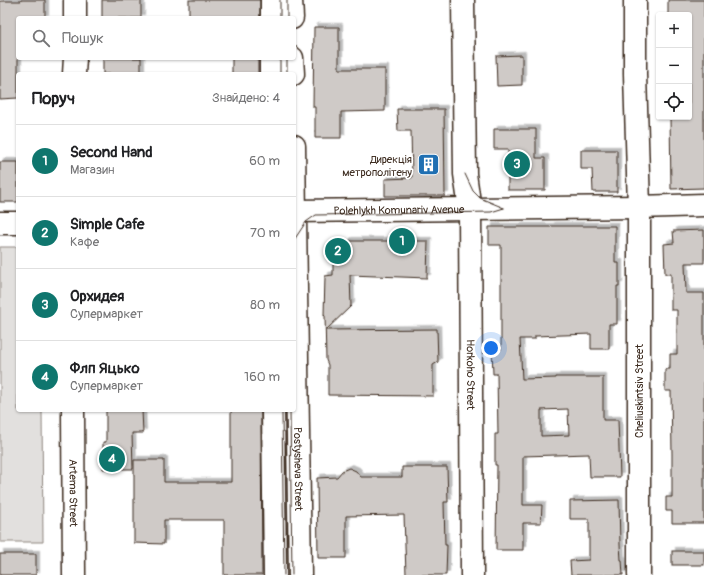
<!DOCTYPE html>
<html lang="uk">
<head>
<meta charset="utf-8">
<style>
  body { margin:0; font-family:Pangolin,sans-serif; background:#f6f6f6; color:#202124 }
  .controls { position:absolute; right:12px; top:12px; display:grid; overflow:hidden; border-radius:4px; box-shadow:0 1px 3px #0004 }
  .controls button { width:36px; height:36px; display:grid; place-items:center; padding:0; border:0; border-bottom:1px solid #e0e0e0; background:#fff; color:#202124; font:20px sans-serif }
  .you { position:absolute; left:491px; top:348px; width:14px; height:14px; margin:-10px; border:3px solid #fff; border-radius:50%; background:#1a73e8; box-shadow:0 0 0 6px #1a73e833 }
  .badge { display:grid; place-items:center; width:26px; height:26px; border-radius:50%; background:#0f766e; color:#fff; font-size:13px; font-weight:700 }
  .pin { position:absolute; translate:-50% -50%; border:2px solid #fff; box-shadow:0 1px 4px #0006 }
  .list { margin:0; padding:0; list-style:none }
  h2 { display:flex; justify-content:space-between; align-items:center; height:52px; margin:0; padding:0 16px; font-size:17px }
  h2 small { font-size:13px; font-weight:400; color:#757577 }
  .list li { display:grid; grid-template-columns:26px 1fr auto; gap:12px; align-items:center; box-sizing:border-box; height:72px; padding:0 16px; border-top:1px solid #e0e0e0 }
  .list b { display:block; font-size:15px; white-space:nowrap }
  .list p { margin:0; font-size:13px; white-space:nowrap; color:#757577 }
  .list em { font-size:13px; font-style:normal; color:#757577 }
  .icon { flex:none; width:22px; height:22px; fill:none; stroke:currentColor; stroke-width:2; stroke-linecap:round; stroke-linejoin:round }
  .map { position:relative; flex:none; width:704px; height:575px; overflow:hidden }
  .search { position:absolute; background:#fff; box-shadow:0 1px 3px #0004; left:16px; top:16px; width:280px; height:44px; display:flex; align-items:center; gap:10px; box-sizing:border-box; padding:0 14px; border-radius:4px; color:#757577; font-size:15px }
  .panel { position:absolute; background:#fff; box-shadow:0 1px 3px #0004; left:16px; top:72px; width:280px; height:340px; border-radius:4px }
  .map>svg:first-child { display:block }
  .green { fill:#e2e0de; stroke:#8e857e }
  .building { fill:#cfcac7; stroke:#3b2a1e; fill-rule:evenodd; filter:url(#shadow) }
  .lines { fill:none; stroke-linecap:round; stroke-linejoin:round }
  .minor-casing { stroke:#3b2a1e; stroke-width:25 }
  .major-casing { stroke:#3b2a1e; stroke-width:25 }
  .minor { stroke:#fff; stroke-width:22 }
  .major { stroke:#fff; stroke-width:22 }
  .tram { stroke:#3b2a1e; stroke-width:1 }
  .labels { text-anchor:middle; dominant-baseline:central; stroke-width:3.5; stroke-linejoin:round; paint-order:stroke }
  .poi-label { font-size:11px; fill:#3b2a1e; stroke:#fff; text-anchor:end }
  .street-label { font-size:11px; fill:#3b2a1e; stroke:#fff }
</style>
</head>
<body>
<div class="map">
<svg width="704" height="575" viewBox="0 0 704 575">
  <defs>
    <filter id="shadow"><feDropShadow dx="3.5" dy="-3.5" stdDeviation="0" flood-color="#0004"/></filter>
  </defs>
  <rect width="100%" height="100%" fill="#fff"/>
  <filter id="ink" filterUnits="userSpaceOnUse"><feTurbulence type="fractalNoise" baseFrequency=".025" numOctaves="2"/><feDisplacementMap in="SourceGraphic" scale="8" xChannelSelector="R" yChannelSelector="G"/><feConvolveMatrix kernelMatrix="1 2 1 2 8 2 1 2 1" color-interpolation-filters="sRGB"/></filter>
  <g filter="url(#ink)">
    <polygon class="green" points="0,247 18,247 18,410 42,410 43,542 0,542"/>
    <g class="building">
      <polygon points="21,0 45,0 45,18 18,18 18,98 0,99 0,1 21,1"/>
      <rect x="102" y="0" width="39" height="18"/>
      <rect x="189" y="0" width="71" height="18"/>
      <polygon points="668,0 704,0 704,188 671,189 670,117 689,117 689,15 668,15"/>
      <polygon points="314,27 339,27 339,69 385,69 385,111 341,112 341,138 315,138 315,107 313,107"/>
      <polygon points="522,55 522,85 497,86 496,56"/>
      <rect x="103" y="58" width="38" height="16"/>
      <rect x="232" y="58" width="26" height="16"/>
      <polygon points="397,109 444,109 445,196 385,196 385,179 412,178 411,131 398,131"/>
      <polygon points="494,129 536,129 536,158 545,158 545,190 508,190 508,149 494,149"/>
      <polygon points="581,150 617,150 617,192 593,192 592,169 581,169"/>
      <rect x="0" y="162" width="18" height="40"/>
      <path d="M551,226H615V263H619V286H617V324H609V349H591V334L535,336V339H520L522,379L556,378V377H603V420H618L620,477H590L589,454L523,456V505H542L541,523H523V550H496L497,465H495V434H498L497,374H493L492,350H501V245H489V227H551ZM568,409L569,435L541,436V410Z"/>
      <polygon points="704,230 704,263 685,263 686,293 704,293 704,523 672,523 672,511 666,511 666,497 672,497 672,454 671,391 665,391 665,369 670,369 670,354 677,354 677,310 671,310 671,274 665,274 664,244 674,243 673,231"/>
      <polygon points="348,241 428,241 427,278 350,275 351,306 326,330 437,329 438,362 433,365 433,396 328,395 328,365 326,360 325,316 324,315 325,276 333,275 333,257"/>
      <polygon points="106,410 142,410 143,433 132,433 133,469 103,469 103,442 106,442"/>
      <polygon points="231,410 261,410 262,575 224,575 224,520 164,520 164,544 134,543 134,460 164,460 164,482 231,482"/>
      <polygon points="402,467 447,467 448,502 444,502 445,545 447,545 446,575 406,575 404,515 346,516 346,558 318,558 317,478 337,477 342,471 349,468 356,471 361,477 402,477"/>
      <polygon points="619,500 620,545 621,560 622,560 623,575 571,575 570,561 589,560 589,519 570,519 570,501"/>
      <rect x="672" y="551" width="32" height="14"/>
      <rect x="0" y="554" width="36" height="21"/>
    </g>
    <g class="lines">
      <defs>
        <g id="minor">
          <polyline points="291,0 292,18"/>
          <path id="s1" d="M463,0L465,174L470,209L472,575"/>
          <polyline points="635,0 635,74 639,207 639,575"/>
          <polyline points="272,18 272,0"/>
          <polyline points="292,58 293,74"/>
          <polyline points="271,74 271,58"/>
          <path id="s2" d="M294,146L300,575"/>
          <path id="s3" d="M294,211L639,207L704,205"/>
          <polyline points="0,223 18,223"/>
          <polyline points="273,410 275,575"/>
        </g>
        <g id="major">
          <polyline points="75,18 75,0"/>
          <polyline points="74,74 75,58"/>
          <path id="s4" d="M73,410L74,575"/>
        </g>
      </defs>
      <use href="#minor" class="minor-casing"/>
      <use href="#major" class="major-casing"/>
      <use href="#minor" class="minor"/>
      <use href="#major" class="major"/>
      <g class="tram">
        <polyline points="287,0 287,18"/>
        <polyline points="280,18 280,0"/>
        <polyline points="287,58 287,74"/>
        <polyline points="280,74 280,58"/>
        <polyline points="465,174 473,191 480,198 504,208"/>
        <polyline points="294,240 306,222 316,215 491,212 504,208"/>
        <polyline points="282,410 284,575"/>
        <polyline points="290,410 292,575"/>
      </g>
    </g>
  </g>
  <defs>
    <symbol id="building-square" viewBox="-11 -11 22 22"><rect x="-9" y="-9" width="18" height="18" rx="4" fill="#1f6fb2" stroke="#fff"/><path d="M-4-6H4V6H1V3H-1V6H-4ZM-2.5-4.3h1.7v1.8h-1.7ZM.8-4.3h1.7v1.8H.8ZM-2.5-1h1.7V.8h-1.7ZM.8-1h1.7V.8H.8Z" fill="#fff"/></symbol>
  </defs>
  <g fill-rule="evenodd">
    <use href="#building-square" x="416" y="152" width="25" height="25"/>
  </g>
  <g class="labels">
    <g class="poi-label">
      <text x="412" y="159">Дирекція<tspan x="412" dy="13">метрополітену</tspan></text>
    </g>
    <g class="street-label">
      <text stroke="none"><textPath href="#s3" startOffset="105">Polehlykh Komunariv Avenue</textPath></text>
      <text stroke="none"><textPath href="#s1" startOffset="375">Horkoho Street</textPath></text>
      <text transform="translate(639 391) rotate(-90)">Cheliuskintsiv Street</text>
      <text stroke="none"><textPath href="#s2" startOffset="323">Postysheva Street</textPath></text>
      <text stroke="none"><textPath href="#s4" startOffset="83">Artema Street</textPath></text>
    </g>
  </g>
</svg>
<div class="controls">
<button>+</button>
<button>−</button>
<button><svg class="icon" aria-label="locate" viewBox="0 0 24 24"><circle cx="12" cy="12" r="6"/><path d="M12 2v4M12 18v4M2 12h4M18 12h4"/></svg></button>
</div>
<div class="you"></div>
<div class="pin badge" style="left:402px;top:241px">1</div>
<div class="pin badge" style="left:338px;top:251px">2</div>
<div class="pin badge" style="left:517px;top:164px">3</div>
<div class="pin badge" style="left:112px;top:459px">4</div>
<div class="search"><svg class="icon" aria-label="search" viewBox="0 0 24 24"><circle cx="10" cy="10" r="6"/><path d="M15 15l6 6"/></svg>Пошук</div>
<section class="panel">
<h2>Поруч<small>Знайдено: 4</small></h2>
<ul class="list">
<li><span class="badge">1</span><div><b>Second Hand</b><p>Магазин</p></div><em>60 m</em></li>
<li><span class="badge">2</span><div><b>Simple Cafe</b><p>Кафе</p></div><em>70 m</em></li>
<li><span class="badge">3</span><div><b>Орхидея</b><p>Супермаркет</p></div><em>80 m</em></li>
<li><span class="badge">4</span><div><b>Флп Яцько</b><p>Супермаркет</p></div><em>160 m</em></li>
</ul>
</section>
</div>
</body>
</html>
